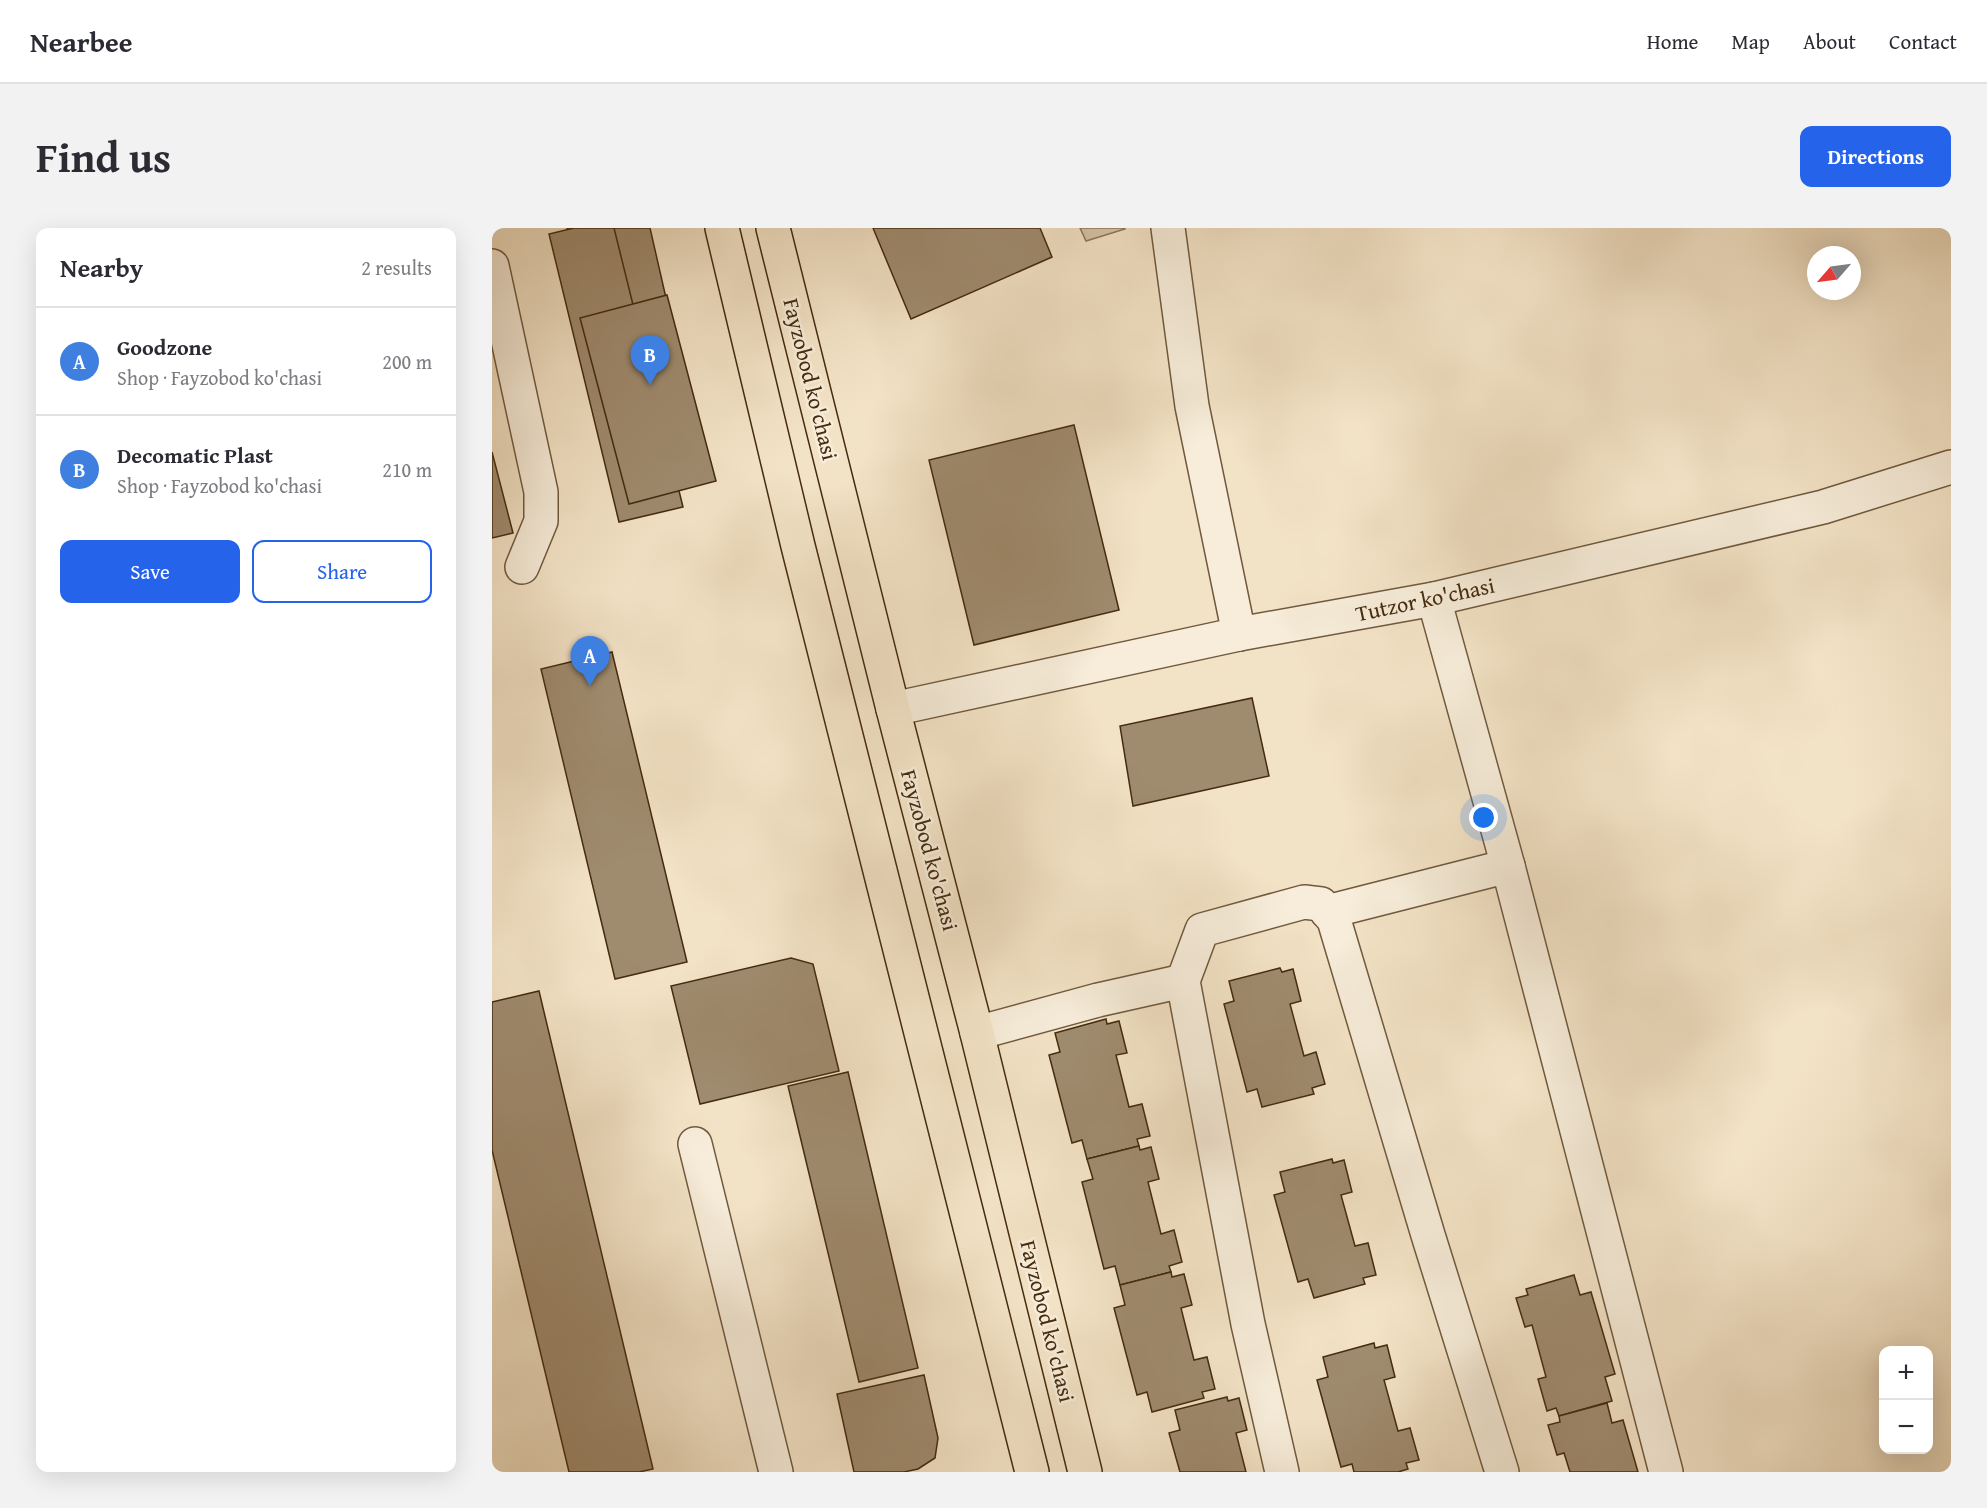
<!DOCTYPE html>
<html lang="en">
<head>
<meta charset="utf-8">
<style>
  body { margin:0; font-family:"Gentium Book Plus",serif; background:#f2f2f3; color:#2b2b33 }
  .controls { position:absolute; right:18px; bottom:18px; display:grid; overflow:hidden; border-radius:12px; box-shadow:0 6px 24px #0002 }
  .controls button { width:54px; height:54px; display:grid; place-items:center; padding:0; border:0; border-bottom:2px solid #e1e1e2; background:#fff; color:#2b2b33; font:30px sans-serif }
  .compass { position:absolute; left:1315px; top:18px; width:54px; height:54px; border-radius:50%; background:#fff; box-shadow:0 6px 24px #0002; rotate:242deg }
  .you { position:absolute; left:992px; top:590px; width:21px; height:21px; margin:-15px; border:4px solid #fff; border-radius:50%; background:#1a73e8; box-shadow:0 0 0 9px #1a73e833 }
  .badge { display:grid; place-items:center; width:39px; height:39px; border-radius:50%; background:#2563eb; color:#fff; font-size:20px; font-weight:700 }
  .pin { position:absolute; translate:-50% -50px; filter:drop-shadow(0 2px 3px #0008) }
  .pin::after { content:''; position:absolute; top:32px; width:21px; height:18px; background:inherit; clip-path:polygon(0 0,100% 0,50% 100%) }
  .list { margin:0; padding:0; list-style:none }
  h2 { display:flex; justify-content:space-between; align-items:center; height:78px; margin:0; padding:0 24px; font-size:26px }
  h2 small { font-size:20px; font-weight:400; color:#7c7c81 }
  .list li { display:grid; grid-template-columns:39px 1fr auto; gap:18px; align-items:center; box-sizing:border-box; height:108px; padding:0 24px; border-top:2px solid #e1e1e2 }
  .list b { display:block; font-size:22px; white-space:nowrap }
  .list p { margin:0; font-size:20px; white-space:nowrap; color:#7c7c81 }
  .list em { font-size:20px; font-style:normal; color:#7c7c81 }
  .actions { display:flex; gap:12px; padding:18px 24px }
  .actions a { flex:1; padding:14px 0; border:2px solid #2563eb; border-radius:12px; text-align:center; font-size:21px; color:#2563eb }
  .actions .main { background:#2563eb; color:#fff }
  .map { position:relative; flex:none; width:1459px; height:1244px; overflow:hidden; border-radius:12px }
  header { display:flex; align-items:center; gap:36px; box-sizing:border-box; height:84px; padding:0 30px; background:#fff; border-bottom:2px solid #e1e1e2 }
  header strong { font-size:28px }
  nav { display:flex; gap:33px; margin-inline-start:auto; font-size:21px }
  .intro { display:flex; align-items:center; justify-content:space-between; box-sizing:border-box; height:144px; padding:0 36px }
  h1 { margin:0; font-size:42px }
  .button { padding:15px 27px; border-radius:12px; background:#2563eb; color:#fff; font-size:21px; font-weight:700 }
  main { display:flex; gap:36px; padding:0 36px }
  aside { flex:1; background:#fff; border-radius:12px; box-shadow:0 6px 24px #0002 }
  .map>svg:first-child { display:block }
  .green { fill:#d5c4a7; stroke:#8d785b; stroke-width:1.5 }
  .building { fill:#9f8b6e; stroke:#452b0f; stroke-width:1.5 }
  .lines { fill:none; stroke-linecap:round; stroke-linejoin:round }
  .minor-casing { stroke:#70593d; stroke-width:36 }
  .major-casing { stroke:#452b0f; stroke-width:36 }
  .minor { stroke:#f7edda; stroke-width:33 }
  .major { stroke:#f3e3c6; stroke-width:33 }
  .labels { text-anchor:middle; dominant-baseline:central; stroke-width:5; stroke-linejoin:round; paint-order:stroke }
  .street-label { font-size:22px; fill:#452b0f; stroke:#f7edda }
</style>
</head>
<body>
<header>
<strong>Nearbee</strong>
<nav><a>Home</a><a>Map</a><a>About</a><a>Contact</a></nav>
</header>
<div class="intro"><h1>Find us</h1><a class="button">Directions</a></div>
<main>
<aside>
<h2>Nearby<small>2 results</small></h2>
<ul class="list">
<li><span class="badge" style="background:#3f7fe0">A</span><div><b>Goodzone</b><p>Shop · Fayzobod ko'chasi</p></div><em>200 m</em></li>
<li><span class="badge" style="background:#3f7fe0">B</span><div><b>Decomatic Plast</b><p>Shop · Fayzobod ko'chasi</p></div><em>210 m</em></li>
</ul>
<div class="actions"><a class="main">Save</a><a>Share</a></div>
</aside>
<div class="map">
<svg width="1459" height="1244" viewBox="0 0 1459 1244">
  <rect width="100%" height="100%" fill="#f3e3c6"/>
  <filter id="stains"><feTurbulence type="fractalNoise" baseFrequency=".00333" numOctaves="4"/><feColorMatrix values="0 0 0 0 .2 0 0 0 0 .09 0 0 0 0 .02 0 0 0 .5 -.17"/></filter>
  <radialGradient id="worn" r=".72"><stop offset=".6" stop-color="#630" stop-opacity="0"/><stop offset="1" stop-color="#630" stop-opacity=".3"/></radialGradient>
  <polygon class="green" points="588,0 633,0 633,1 594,13"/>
  <g class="building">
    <polygon points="75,0 158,0 174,70 95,88"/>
    <polygon points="82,0 122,0 191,279 127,294 57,6"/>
    <polygon points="381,0 548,0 560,29 419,91"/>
    <polygon points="175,67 224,253 137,276 88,90"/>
    <polygon points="582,197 627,382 482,417 437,232"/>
    <polygon points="0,224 21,305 0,310"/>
    <polygon points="120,424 195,734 123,751 49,441"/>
    <polygon points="760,470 777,548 641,578 628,498"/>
    <polygon points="299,730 321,736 347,843 208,876 179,758"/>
    <polygon points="788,740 790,744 801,741 809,773 798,776 812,828 824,824 833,856 820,860 822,866 770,879 765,861 755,864 732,776 742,773 737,753"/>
    <polygon points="47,763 161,1241 147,1244 77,1244 0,922 0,774"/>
    <polygon points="614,791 615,796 627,793 635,825 624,827 637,879 650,876 658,908 645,911 647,918 595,931 590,912 580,915 557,827 568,824 563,805"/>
    <polygon points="356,844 426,1140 367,1154 296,858"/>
    <polygon points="647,918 648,922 659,919 667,951 656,954 669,1006 682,1002 690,1034 677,1038 679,1044 628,1057 623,1038 612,1041 590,954 601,951 595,931"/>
    <polygon points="840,931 841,935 852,932 860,964 849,967 863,1018 876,1015 884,1047 871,1050 873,1056 822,1070 816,1051 806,1054 782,967 793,964 788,944"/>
    <polygon points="679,1044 680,1049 692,1046 700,1077 689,1080 702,1132 715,1129 723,1161 710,1164 712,1170 660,1184 655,1164 645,1167 622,1080 633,1077 628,1057"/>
    <polygon points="1082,1047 1088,1067 1099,1064 1123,1146 1113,1149 1120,1173 1067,1188 1064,1180 1055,1183 1046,1151 1054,1149 1040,1097 1033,1099 1024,1070 1036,1067 1034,1061"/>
    <polygon points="882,1115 883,1120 895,1117 903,1149 892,1152 906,1203 918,1200 927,1232 914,1235 916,1241 906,1244 862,1244 860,1236 849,1239 825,1152 836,1149 831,1129"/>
    <polygon points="432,1147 446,1210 443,1230 426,1241 412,1244 362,1244 345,1166"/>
    <polygon points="735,1169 736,1173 747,1170 755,1202 744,1205 754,1244 688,1244 677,1205 688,1202 683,1182"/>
    <polygon points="1115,1175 1120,1195 1131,1192 1146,1244 1078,1244 1072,1225 1065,1227 1056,1197 1068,1194 1067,1188"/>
  </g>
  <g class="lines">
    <defs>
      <g id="minor">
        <polyline points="676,0 700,178 747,406"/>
        <polyline points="0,38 49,264 49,293 30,339"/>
        <polyline points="942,371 1016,638 1174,1244"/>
        <polyline points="401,481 747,406 942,371 1331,279 1459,239"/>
        <polyline points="835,684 1016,638"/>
        <polyline points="485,805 606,772 691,753"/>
        <polyline points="203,916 284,1244"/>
        <polyline points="790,1244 756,1096 691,753 710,702 812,674 829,676 842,692 936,1007 1010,1244"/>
      </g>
      <g id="major">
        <polyline points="230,0 306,318 540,1244"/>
        <polyline points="281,0 401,481 485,805 593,1244"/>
      </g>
    </defs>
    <use href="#minor" class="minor-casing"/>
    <use href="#major" class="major-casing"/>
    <use href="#minor" class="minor"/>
    <use href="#major" class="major"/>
  </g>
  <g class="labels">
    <g class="street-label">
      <text transform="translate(319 151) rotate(76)">Fayzobod ko'chasi</text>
      <text transform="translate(933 371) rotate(-12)">Tutzor ko'chasi</text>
      <text transform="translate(438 622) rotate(75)">Fayzobod ko'chasi</text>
      <text transform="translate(556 1093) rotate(76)">Fayzobod ko'chasi</text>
    </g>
  </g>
  <rect width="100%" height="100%" filter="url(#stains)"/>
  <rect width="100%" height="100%" fill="url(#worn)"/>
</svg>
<div class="controls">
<button>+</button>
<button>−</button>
</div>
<svg class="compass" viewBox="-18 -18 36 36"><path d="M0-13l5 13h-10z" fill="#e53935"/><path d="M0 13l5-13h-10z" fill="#7c7c81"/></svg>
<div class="you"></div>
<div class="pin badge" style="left:98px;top:458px;background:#3f7fe0">A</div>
<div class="pin badge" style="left:158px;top:157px;background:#3f7fe0">B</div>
</div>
</main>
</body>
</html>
